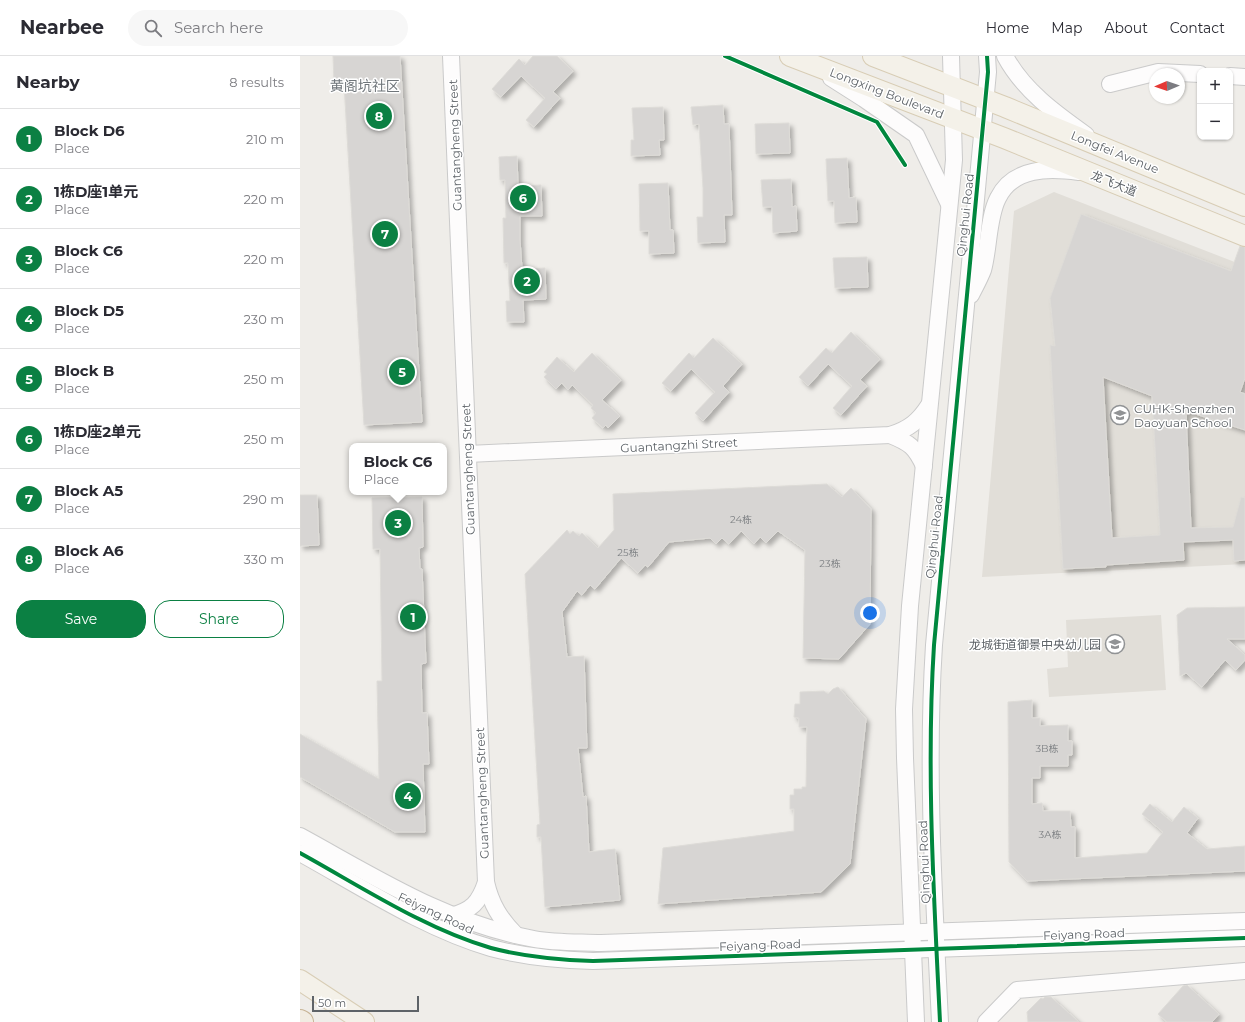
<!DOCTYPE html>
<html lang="en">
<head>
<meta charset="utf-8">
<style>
  body { margin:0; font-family:Montserrat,"Noto Sans SC",sans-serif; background:#f7f7f7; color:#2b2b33 }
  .controls { position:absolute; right:12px; top:12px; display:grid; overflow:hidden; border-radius:8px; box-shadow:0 1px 3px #0004 }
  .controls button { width:36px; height:36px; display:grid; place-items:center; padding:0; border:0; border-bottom:1px solid #e1e1e2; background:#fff; color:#2b2b33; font:20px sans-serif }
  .compass { position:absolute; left:849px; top:12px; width:36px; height:36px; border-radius:50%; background:#fff; box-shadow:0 1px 3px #0004; rotate:268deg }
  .scale { position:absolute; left:12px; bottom:10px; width:107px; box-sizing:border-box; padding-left:4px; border:2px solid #5e6368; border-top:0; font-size:11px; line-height:14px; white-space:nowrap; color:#5e6368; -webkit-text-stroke:3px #fff; paint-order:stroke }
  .you { position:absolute; left:570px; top:557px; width:14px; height:14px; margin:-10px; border:3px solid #fff; border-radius:50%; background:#1a73e8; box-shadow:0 0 0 6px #1a73e833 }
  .badge { display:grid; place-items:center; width:26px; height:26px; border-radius:50%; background:#0b8043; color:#fff; font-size:13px; font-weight:700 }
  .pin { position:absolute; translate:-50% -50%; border:2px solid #fff; box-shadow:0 1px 4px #0006 }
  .popup { position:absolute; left:49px; top:387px; width:98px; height:52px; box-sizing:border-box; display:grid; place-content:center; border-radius:8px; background:#fff; filter:drop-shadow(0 1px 3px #0005); font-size:13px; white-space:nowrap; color:#7c7c81 }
  .popup b { font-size:15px; color:#2b2b33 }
  .popup::after { content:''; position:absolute; left:50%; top:100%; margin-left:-8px; border:8px solid transparent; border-top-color:#fff }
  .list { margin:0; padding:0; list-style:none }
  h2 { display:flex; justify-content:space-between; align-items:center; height:52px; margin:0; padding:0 16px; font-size:17px }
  h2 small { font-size:13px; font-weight:400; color:#7c7c81 }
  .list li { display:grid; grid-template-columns:26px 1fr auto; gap:12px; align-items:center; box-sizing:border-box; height:60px; padding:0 16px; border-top:1px solid #e1e1e2 }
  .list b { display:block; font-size:15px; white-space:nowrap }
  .list p { margin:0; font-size:13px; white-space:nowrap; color:#7c7c81 }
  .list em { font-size:13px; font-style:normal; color:#7c7c81 }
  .actions { display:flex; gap:8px; padding:12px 16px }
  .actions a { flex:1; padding:9px 0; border:1px solid #0b8043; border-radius:16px; text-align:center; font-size:14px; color:#0b8043 }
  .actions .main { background:#0b8043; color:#fff }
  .icon { flex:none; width:22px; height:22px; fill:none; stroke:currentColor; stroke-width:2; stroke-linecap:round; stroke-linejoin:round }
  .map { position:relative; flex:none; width:945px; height:966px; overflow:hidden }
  header { display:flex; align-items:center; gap:24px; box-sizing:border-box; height:56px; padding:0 20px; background:#fff; border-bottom:1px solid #e1e1e2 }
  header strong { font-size:19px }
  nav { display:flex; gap:22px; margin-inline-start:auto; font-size:14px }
  .search { width:280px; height:36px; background:#f7f7f7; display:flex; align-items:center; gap:10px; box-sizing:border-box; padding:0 14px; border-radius:22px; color:#7c7c81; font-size:15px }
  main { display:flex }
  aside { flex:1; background:#fff }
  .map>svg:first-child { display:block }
  .education { fill:#e1ded8 }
  .building { fill:#d7d5d3; stroke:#dedcd8; fill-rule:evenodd; filter:url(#shadow) }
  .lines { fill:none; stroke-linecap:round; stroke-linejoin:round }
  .minor-casing { stroke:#cacaca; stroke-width:18 }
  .major-casing { stroke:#d8cdb5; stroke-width:22 }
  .highway-casing { stroke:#c7b495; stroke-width:24 }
  .minor { stroke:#fdfcfc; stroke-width:16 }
  .major { stroke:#f4f1e9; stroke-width:20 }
  .highway { stroke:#f1ece2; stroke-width:22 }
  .cycleway-casing { stroke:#fff; stroke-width:6 }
  .cycleway { stroke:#00873e; stroke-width:4 }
  .labels { text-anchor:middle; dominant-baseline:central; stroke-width:3; stroke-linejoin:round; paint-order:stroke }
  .number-label { font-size:10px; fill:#7e8184 }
  .street-label { font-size:12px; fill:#5e6368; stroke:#fff }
  .poi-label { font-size:12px; fill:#5e6368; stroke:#fff; text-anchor:start }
  .quarter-label { font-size:14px; fill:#6f757a; stroke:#fff }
</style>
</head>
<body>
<header>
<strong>Nearbee</strong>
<div class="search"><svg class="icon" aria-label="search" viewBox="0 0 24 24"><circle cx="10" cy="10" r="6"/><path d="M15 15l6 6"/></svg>Search here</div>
<nav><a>Home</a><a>Map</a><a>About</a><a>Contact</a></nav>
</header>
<main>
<aside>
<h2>Nearby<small>8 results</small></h2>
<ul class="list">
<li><span class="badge">1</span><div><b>Block D6</b><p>Place</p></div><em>210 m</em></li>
<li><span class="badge">2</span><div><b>1栋D座1单元</b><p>Place</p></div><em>220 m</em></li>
<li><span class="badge">3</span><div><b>Block C6</b><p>Place</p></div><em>220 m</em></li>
<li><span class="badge">4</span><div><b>Block D5</b><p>Place</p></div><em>230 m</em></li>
<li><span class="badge">5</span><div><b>Block B</b><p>Place</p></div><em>250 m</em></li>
<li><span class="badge">6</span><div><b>1栋D座2单元</b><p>Place</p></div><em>250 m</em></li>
<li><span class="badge">7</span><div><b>Block A5</b><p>Place</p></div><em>290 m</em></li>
<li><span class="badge">8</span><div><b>Block A6</b><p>Place</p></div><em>330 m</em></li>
</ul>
<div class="actions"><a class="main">Save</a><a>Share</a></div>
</aside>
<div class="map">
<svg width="945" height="966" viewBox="0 0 945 966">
  <defs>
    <filter id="shadow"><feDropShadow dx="3.5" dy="3.5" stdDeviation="2" flood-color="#0004"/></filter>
  </defs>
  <rect width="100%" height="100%" fill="#efede9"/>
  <g class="education">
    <polygon points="754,136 945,210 945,508 682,521 714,155"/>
    <polygon points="861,559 866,634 749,641 747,613 768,611 766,564"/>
  </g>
  <g class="building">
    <polygon points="33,0 100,0 122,366 64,369 44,28 34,28"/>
    <polygon points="233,0 257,0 273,15 253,36 260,42 234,71 226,64 245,42 221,20 201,41 192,33 219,3 225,9"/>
    <polygon points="423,49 424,68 429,68 432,159 424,159 425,186 398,187 397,161 403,161 403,132 399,68 393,69 391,51"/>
    <polygon points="363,51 364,84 359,84 360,99 331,100 331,84 334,84 332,52"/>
    <polygon points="489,67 490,97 456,98 455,68"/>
    <polygon points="217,100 218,130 241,129 242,160 220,160 220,184 222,213 245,212 246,243 223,244 224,266 207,266 206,245 210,245 208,207 204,207 203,162 206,162 205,124 200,124 199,101"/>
    <polygon points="547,102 549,142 556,141 557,166 535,167 534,145 528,145 526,103"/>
    <polygon points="491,123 492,151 496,150 497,175 473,177 472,151 463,151 461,124"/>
    <polygon points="368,127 370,174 373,174 374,197 349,198 349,175 340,175 339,128"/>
    <path d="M781,158L931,215L940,190L945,191V322L940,336L945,338V374L886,355L891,472L933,471L941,441L945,442V504L934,505L933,484L883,486L884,504L806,509V511L763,513L750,289L755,290L750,242ZM803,321L852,340L860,479L812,482Z"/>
    <polygon points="567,201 568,231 535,232 533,202"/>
    <polygon points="551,276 580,303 560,324 567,330 541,359 533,352 552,330 528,308 508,330 499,321 526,292 532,297"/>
    <polygon points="413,282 442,308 423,330 429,336 403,365 395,357 415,336 391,313 371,335 362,327 389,297 394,302"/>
    <polygon points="292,297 321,324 302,344 320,360 308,372 306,369 303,372 292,362 296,357 291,352 293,349 272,329 268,334 262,327 256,333 244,321 247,318 244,316 257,301 274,316"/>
    <polygon points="527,428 542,441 551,432 571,453 570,568 539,603 503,602 505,494 478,475 466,487 460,481 454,488 441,475 429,488 422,482 416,488 410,482 369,486 348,511 345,509 338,517 321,502 295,533 290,529 282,539 277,535 262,556 267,601 284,600 287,692 278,692 283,741 286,740 289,796 315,793 320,844 245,851 241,781 237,781 237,769 240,768 225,518 267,474 270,478 273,475 279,480 282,477 298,492 314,474 313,438"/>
    <polygon points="0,439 17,439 19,489 0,490"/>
    <polygon points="122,441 123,491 119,492 120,513 122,513 126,607 121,608 122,657 127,657 129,708 123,708 125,776 95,776 0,721 0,678 79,723 77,625 82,625 80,493 73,493 72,442"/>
    <polygon points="945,551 945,583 927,583 945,599 945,604 936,614 925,604 902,631 886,617 880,620 877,559 887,552"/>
    <polygon points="538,631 566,663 550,808 521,836 358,848 363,792 494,775 494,753 490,753 490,739 494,739 494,733 502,733 502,731 506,731 507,674 507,671 499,671 499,662 494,661 495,648 500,648 500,636 524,635 528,638 533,633"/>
    <polygon points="732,644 732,662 740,662 740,670 768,669 768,685 772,685 772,699 768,699 768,710 740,710 740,722 732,722 732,748 742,747 743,755 770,755 771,771 775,771 775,802 847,797 863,776 842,758 850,748 872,766 884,751 898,762 887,777 907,793 945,790 945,815 727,825 709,806 708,646"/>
    <polygon points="887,929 919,958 912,966 867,966 858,958 883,930"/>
    <polygon points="745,941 751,941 779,966 728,966 727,956 741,942 743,943"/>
  </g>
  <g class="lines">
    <defs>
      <g id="minor">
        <path d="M151,0L186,826C191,848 200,863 216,879"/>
        <path d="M705,0C723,34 755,57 786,79"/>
        <polyline points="930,20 945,21"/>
        <polyline points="531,22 564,43 616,79 649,148"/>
        <polyline points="810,28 858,16 900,18"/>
        <path d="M671,239C675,231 680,222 683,214C689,193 688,161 698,142C713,111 749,112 779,116"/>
        <path d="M590,379C610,387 615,391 624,410"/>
        <path d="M168,398L590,379C609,373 619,365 629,349"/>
        <path d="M0,780C77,822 146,867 234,883C256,887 279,886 301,887L945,865"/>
        <path d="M0,797C60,830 125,873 191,892C225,901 258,904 293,905L945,882"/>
        <path d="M151,860C172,854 179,847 186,826"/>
        <polyline points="616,966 605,702 604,653 610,550 654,104 651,0"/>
        <path d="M640,966C634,841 626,714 634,589L688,16L687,0"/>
        <polyline points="686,966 717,934 945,915"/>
      </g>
      <g id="major">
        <polyline points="490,0 704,82 945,180"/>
        <polyline points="573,0 705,51 945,150"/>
        <polyline points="0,924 64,966"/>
      </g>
      <polyline id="highway" points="0,965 2,966"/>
    </defs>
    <use href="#minor" class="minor-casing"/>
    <use href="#major" class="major-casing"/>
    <use href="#highway" class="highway-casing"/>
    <use href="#minor" class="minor"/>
    <use href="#major" class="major"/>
    <use href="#highway" class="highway"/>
    <defs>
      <g id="cycleway">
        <polyline points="425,0 577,66 605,109"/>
        <path d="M0,797C60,830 125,873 191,892C225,901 258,904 293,905L945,882"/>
        <path d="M640,966C634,841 626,714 634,589L688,16L687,0"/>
      </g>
    </defs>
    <use href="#cycleway" class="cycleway-casing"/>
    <use href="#cycleway" class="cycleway"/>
  </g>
  <defs>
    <symbol id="school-ring" viewBox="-11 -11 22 22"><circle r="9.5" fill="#fff" stroke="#919395" stroke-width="1.5"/><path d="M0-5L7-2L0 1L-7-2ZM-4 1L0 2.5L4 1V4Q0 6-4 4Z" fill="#919395"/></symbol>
  </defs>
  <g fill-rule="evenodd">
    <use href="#school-ring" x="809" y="348" width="22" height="22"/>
    <use href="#school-ring" x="804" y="577" width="22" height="22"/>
  </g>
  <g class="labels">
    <g class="number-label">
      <text x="441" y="463">24栋</text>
      <text x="328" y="496">25栋</text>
      <text x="530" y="507">23栋</text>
      <text x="747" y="692">3B栋</text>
      <text x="750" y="778">3A栋</text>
    </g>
    <g class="street-label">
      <text transform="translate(587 37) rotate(21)">Longxing Boulevard</text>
      <text transform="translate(155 89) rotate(-92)">Guantangheng Street</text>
      <text transform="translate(815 96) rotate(22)">Longfei Avenue</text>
      <text transform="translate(814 127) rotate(22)">龙飞大道</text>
      <text transform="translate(665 159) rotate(-84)">Qinghui Road</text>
      <text transform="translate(379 389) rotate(-3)">Guantangzhi Street</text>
      <text transform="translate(168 413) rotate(-92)">Guantangheng Street</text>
      <text transform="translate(634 481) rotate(-84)">Qinghui Road</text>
      <text transform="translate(182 737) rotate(-92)">Guantangheng Street</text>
      <text transform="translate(624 806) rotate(-92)">Qinghui Road</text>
      <text transform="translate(136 857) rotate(25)">Feiyang Road</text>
      <text transform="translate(784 878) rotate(-2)">Feiyang Road</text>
      <text transform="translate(460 889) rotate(-2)">Feiyang Road</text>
    </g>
    <g class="poi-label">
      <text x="834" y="352">CUHK-Shenzhen<tspan x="834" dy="14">Daoyuan School</tspan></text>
      <text x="801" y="588" text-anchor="end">龙城街道御景中央幼儿园</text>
    </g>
    <g class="quarter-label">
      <text x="65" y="30">黄阁坑社区</text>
    </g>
  </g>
</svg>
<div class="controls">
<button>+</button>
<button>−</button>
</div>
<svg class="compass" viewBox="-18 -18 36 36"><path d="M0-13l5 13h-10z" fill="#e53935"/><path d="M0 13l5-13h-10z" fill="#7c7c81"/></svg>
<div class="scale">50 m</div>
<div class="you"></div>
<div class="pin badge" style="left:113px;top:561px">1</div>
<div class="pin badge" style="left:227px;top:225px">2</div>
<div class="pin badge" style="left:98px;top:467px">3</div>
<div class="popup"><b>Block C6</b>Place</div>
<div class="pin badge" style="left:108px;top:740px">4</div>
<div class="pin badge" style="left:102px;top:316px">5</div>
<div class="pin badge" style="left:223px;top:142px">6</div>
<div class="pin badge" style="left:85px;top:178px">7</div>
<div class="pin badge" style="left:79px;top:60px">8</div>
</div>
</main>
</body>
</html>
